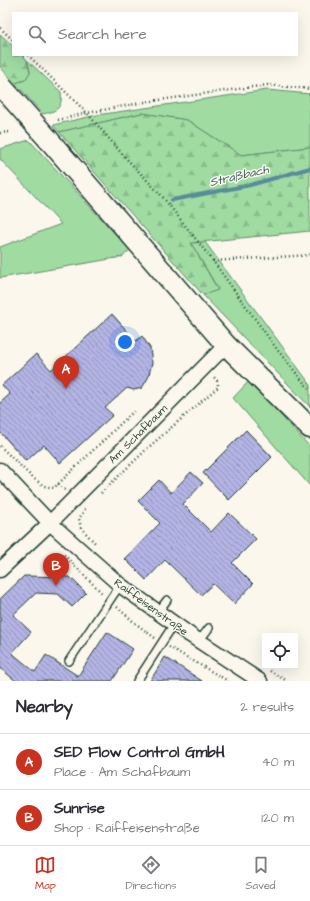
<!DOCTYPE html>
<html lang="en">
<head>
<meta charset="utf-8">
<style>
  body { margin:0; font-family:"Architects Daughter",sans-serif; background:#f7f7f7; color:#2b2b33 }
  .controls { position:absolute; right:12px; bottom:12px; display:grid; overflow:hidden; border-radius:0px; box-shadow:0 4px 16px #0002 }
  .controls button { width:36px; height:36px; display:grid; place-items:center; padding:0; border:0; border-bottom:1px solid #e1e1e2; background:#fff; color:#2b2b33; font:20px sans-serif }
  .you { position:absolute; left:125px; top:342px; width:14px; height:14px; margin:-10px; border:3px solid #fff; border-radius:50%; background:#1a73e8; box-shadow:0 0 0 6px #1a73e833 }
  .badge { display:grid; place-items:center; width:26px; height:26px; border-radius:50%; background:#c8321e; color:#fff; font-size:13px; font-weight:700 }
  .pin { position:absolute; translate:-50% -33px; filter:drop-shadow(0 1px 2px #0008) }
  .pin::after { content:''; position:absolute; top:21px; width:14px; height:12px; background:inherit; clip-path:polygon(0 0,100% 0,50% 100%) }
  .list { margin:0; padding:0; list-style:none }
  h2 { display:flex; justify-content:space-between; align-items:center; height:52px; margin:0; padding:0 16px; font-size:17px }
  h2 small { font-size:13px; font-weight:400; color:#7c7c81 }
  .list li { display:grid; grid-template-columns:26px 1fr auto; gap:12px; align-items:center; box-sizing:border-box; height:56px; padding:0 16px; border-top:1px solid #e1e1e2 }
  .list b { display:block; font-size:15px; white-space:nowrap }
  .list p { margin:0; font-size:13px; white-space:nowrap; color:#7c7c81 }
  .list em { font-size:13px; font-style:normal; color:#7c7c81 }
  .icon { flex:none; width:22px; height:22px; fill:none; stroke:currentColor; stroke-width:2; stroke-linecap:round; stroke-linejoin:round }
  .map { position:relative; flex:none; width:310px; height:681px; overflow:hidden }
  .search { position:absolute; background:#fff; box-shadow:0 4px 16px #0002; left:12px; right:12px; top:12px; height:44px; display:flex; align-items:center; gap:10px; box-sizing:border-box; padding:0 14px; border-radius:0px; color:#7c7c81; font-size:15px }
  .sheet { height:164px; background:#fff }
  nav { display:flex; justify-content:space-around; align-items:center; box-sizing:border-box; height:56px; border-top:1px solid #e1e1e2; background:#fff; font-size:11px; color:#7c7c81 }
  nav a { display:grid; justify-items:center; gap:2px }
  nav .on { color:#c8321e }
  .map>svg:first-child { display:block }
  .grass { fill:#a0dba2; stroke:#608c6b }
  .forest { fill:url(#forest-firs); stroke:#608c6b }
  .lines { fill:none; stroke-linecap:round; stroke-linejoin:round }
  .stream { stroke:#578d9a; stroke-width:4 }
  .building { fill:url(#building-back-hatch); stroke:#1f3d34 }
  .lane-casing { stroke:#1f3d34; stroke-width:10 }
  .street-casing { stroke:#1f3d34; stroke-width:17 }
  .secondary-casing { stroke:#1f3d34; stroke-width:23 }
  .path { stroke:#1f3d34; stroke-width:2.5; stroke-dasharray:1 3; stroke-linecap:butt }
  .lane { stroke:#fbf7ec; stroke-width:7 }
  .street { stroke:#fbf7ec; stroke-width:14 }
  .secondary { stroke:#fbf7ec; stroke-width:20 }
  .secondary-bridge-casing { stroke:#1f3d34; stroke-width:23; stroke-linecap:butt }
  .secondary-bridge { stroke:#fbf7ec; stroke-width:20 }
  .labels { text-anchor:middle; dominant-baseline:central; stroke-width:3; stroke-linejoin:round; paint-order:stroke }
  .street-label { font-size:11px; fill:#1f3d34; stroke:#fbf7ec }
  .water-label { font-size:12px; font-style:italic; fill:#365e5e; stroke:#fbf7ec }
</style>
</head>
<body>
<div class="map">
<svg width="310" height="681" viewBox="0 0 310 681">
  <defs>
    <pattern id="forest-firs" width="22" height="20" patternUnits="userSpaceOnUse"><rect width="22" height="20" fill="#a0dba2"/><path d="M5 1l3.5 6h-7zM16 11l3.5 6h-7z" fill="#89bd8c"/></pattern>
    <pattern id="building-back-hatch" width="6" height="6" patternUnits="userSpaceOnUse"><rect width="6" height="6" fill="#b3b3e4"/><path d="M-1 5l2 2M0 0l6 6M5-1l2 2" fill="none" stroke="#9193ba"/></pattern>
  </defs>
  <rect width="100%" height="100%" fill="#fbf7ec"/>
  <filter id="ink" filterUnits="userSpaceOnUse"><feTurbulence type="fractalNoise" baseFrequency=".025" numOctaves="2"/><feDisplacementMap in="SourceGraphic" scale="8" xChannelSelector="R" yChannelSelector="G"/><feConvolveMatrix kernelMatrix="1 2 1 2 8 2 1 2 1" color-interpolation-filters="sRGB"/></filter>
  <g filter="url(#ink)">
    <g class="grass">
      <path d="M27,60L61,92C63,108 57,111 43,114L15,83L25,80L30,72Z"/>
      <polygon points="267,90 310,94 310,147 241,155 187,120 142,113 59,132 53,125 97,115"/>
      <polygon points="29,140 130,250 122,257 0,278 0,247 61,224 0,159 0,149"/>
      <polygon points="205,242 310,384 310,407 203,295 218,289 191,243"/>
      <polygon points="249,381 310,447 310,486 233,398"/>
    </g>
    <g class="forest">
      <polygon points="0,34 13,46 13,55 22,55 27,60 30,72 25,80 15,83 0,67"/>
      <polygon points="142,113 187,120 241,155 310,147 310,231 191,243 218,290 203,295 59,132"/>
    </g>
    <g class="lines">
      <polyline class="stream" points="172,200 250,185 310,168"/>
    </g>
    <g class="building">
      <polygon points="112,314 136,341 142,336 150,348 152,363 148,378 142,388 134,390 127,388 105,408 113,415 60,463 44,445 26,461 0,432 0,403 10,394 2,385 36,354 51,370"/>
      <polygon points="246,430 272,457 229,500 203,473"/>
      <polygon points="191,472 203,483 183,504 211,532 229,513 256,539 232,563 253,584 234,604 213,584 201,595 165,560 146,580 125,559 160,523 138,501 159,480 171,493"/>
      <polygon points="24,576 70,577 86,593 72,607 58,594 36,593 13,615 31,632 12,653 35,672 46,655 78,676 107,632 133,649 112,681 16,681 0,668 0,599"/>
      <polygon points="165,657 202,681 150,681"/>
    </g>
    <g class="lines">
      <defs>
        <g id="lane">
          <polyline points="158,612 167,600"/>
          <polyline points="199,641 209,628"/>
          <polyline points="69,661 120,585"/>
          <polyline points="137,681 174,624"/>
        </g>
        <g id="street">
          <polyline points="0,470 50,523 120,585 190,635 260,681"/>
          <polyline points="0,570 50,523 226,345"/>
        </g>
        <polyline id="secondary" points="49,140 226,345 310,428"/>
      </defs>
      <use href="#lane" class="lane-casing"/>
      <use href="#street" class="street-casing"/>
      <use href="#secondary" class="secondary-casing"/>
      <g class="path">
        <polyline points="0,28 13,40"/>
        <polyline points="28,55 87,113 124,156 162,196 213,261 279,352 310,390"/>
        <polyline points="58,120 87,113 145,102 267,85 310,89"/>
        <polyline points="0,133 10,132"/>
        <polyline points="213,261 310,255"/>
        <polyline points="0,446 33,478 44,486 54,488 135,410"/>
        <polyline points="58,484 65,490"/>
        <polyline points="101,493 150,446 218,387 218,382 213,376"/>
        <polyline points="85,509 79,519 81,528 95,543"/>
        <polyline points="64,555 103,594"/>
        <polyline points="117,607 135,623 155,638"/>
        <polyline points="169,647 228,681"/>
        <polyline points="270,671 287,681"/>
      </g>
      <use href="#lane" class="lane"/>
      <use href="#street" class="street"/>
      <use href="#secondary" class="secondary"/>
      <defs>
        <polyline id="secondary-bridge" points="2,87 49,140"/>
      </defs>
      <use href="#secondary-bridge" class="secondary-bridge-casing"/>
      <use href="#secondary-bridge" class="secondary-bridge"/>
    </g>
  </g>
  <g class="labels">
    <g class="street-label">
      <text transform="translate(138 434) rotate(-45)">Am Schafbaum</text>
      <text transform="translate(151 607) rotate(36)">Raiffeisenstraße</text>
    </g>
    <g class="water-label">
      <text transform="translate(239 176) rotate(-13)">Straßbach</text>
    </g>
  </g>
</svg>
<div class="controls">
<button><svg class="icon" aria-label="locate" viewBox="0 0 24 24"><circle cx="12" cy="12" r="6"/><path d="M12 2v4M12 18v4M2 12h4M18 12h4"/></svg></button>
</div>
<div class="you"></div>
<div class="pin badge" style="left:66px;top:389px">A</div>
<div class="pin badge" style="left:56px;top:586px">B</div>
<div class="search"><svg class="icon" aria-label="search" viewBox="0 0 24 24"><circle cx="10" cy="10" r="6"/><path d="M15 15l6 6"/></svg>Search here</div>
</div>
<section class="sheet">
<h2>Nearby<small>2 results</small></h2>
<ul class="list">
<li><span class="badge">A</span><div><b>SED Flow Control GmbH</b><p>Place · Am Schafbaum</p></div><em>40 m</em></li>
<li><span class="badge">B</span><div><b>Sunrise</b><p>Shop · Raiffeisenstraße</p></div><em>120 m</em></li>
</ul>
</section>
<nav>
<a class="on"><svg class="icon" aria-label="map" viewBox="0 0 24 24"><path d="M3 6l6-2 6 2 6-2v14l-6 2-6-2-6 2zM9 4v14M15 6v14"/></svg>Map</a>
<a><svg class="icon" aria-label="directions" viewBox="0 0 24 24"><path d="M12 3l9 9-9 9-9-9zM9 14v-3h6M13 9l2 2-2 2"/></svg>Directions</a>
<a><svg class="icon" aria-label="saved" viewBox="0 0 24 24"><path d="M7 4h10v16l-5-4-5 4z"/></svg>Saved</a>
</nav>
</body>
</html>
